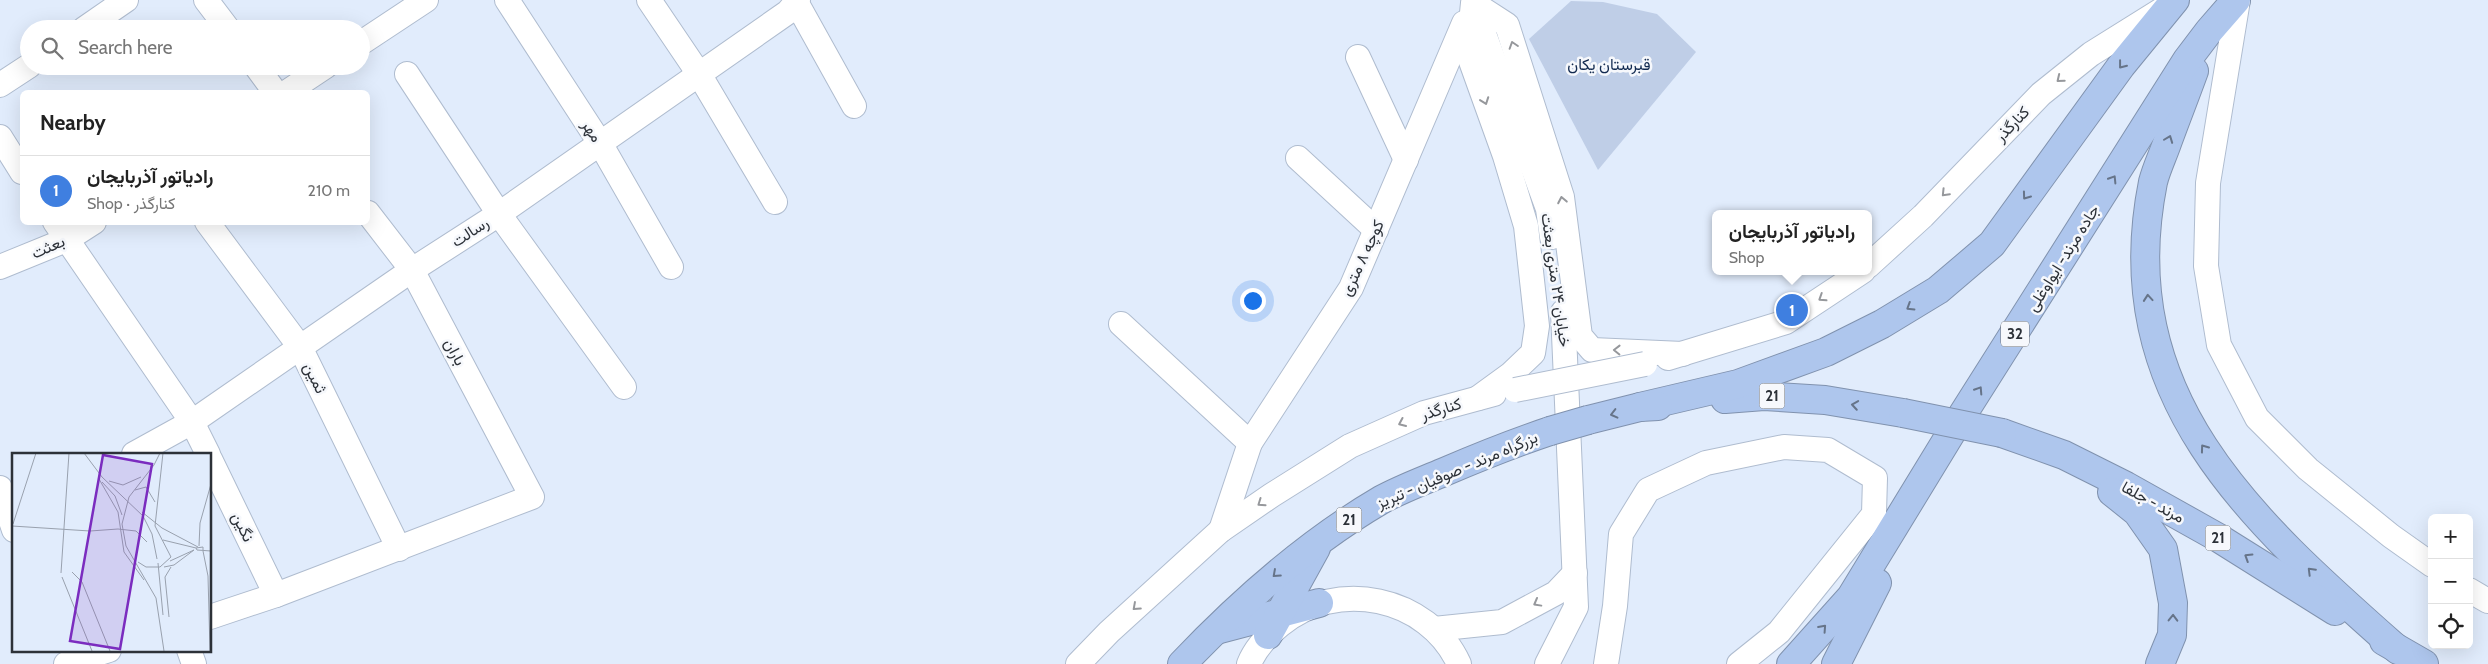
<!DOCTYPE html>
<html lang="en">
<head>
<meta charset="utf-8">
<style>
  body { margin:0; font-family:Cabin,Vazirmatn,sans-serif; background:#f6f6f6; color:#222 }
  .controls { position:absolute; right:15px; bottom:15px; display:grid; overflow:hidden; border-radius:8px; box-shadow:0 5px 20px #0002 }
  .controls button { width:45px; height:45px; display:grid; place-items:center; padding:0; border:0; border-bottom:1px solid #e0e0e0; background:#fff; color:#222; font:25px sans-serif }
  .you { position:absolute; left:1252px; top:300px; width:18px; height:18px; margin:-12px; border:4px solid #fff; border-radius:50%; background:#1a73e8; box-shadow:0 0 0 8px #1a73e833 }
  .badge { display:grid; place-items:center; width:32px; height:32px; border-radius:50%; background:#195dc8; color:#fff; font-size:16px; font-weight:700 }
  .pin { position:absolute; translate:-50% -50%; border:2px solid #fff; box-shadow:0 1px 5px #0006 }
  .popup { position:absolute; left:1712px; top:210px; width:160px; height:65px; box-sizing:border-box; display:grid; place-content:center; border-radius:8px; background:#fff; filter:drop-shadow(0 1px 4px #0005); font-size:16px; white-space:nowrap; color:#767676 }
  .popup b { font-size:19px; color:#222 }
  .popup::after { content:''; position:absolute; left:50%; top:100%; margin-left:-10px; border:10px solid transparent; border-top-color:#fff }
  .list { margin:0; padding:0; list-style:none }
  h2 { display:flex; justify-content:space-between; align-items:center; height:65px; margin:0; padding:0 20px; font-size:21px }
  h2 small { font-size:16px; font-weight:400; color:#767676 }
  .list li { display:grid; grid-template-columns:32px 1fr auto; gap:15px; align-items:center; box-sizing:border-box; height:70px; padding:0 20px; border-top:1px solid #e0e0e0 }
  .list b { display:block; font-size:19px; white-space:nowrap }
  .list p { margin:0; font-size:16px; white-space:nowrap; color:#767676 }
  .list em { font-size:16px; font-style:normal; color:#767676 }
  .icon { flex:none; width:28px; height:28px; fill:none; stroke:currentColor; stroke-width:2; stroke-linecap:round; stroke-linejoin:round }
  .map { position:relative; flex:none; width:2488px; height:664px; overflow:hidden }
  .search { position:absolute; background:#fff; box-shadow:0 5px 20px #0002; left:20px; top:20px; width:350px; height:55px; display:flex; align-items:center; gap:12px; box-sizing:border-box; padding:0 18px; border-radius:28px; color:#767676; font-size:19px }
  .panel { position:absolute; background:#fff; box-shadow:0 5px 20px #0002; left:20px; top:90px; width:350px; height:135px; border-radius:8px }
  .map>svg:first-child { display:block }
  .green { fill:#bfcee7 }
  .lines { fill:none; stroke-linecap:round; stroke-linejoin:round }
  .minor-casing { stroke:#afbccf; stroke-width:26 }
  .highway-casing { stroke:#8092ae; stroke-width:30 }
  .minor { stroke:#fff; stroke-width:24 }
  .highway { stroke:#aec6ed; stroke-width:28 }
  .minor-bridge-casing { stroke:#afbccf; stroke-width:26; stroke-linecap:butt }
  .highway-bridge-casing { stroke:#8092ae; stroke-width:30; stroke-linecap:butt }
  .minor-bridge { stroke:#fff; stroke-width:24 }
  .highway-bridge { stroke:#aec6ed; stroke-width:28 }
  .oneway { stroke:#96989c }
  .oneway2 { stroke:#667489 }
  .labels { text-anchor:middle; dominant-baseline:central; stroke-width:5; stroke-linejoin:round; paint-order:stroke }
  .shield { fill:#f6f8fc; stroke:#696d73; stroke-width:1 }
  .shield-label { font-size:15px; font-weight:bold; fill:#2c3138 }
  .park-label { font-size:16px; fill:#11294f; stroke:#f6f8fc }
  .street-label { font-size:16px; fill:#2c3138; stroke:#f6f8fc }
  .inset-road { fill:none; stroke:#99a1ae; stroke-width:1 }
  .view { fill:#7b2cbf; fill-opacity:0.15; stroke:#7b2cbf; stroke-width:2.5 }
  .inset-edge { fill:none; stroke:#2c3138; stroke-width:2.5 }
</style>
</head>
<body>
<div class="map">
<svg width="2488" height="664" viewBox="0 0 2488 664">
  <rect width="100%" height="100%" fill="#e1ecfc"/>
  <polygon class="green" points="1571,1 1603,2 1657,14 1696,52 1598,170 1529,39"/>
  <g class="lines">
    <defs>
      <g id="minor">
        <polyline points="206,0 228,29"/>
        <polyline points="507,0 600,143 671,267"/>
        <polyline points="649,0 699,74 775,202"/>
        <polyline points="795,0 854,106"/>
        <polyline points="2238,0 2208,183 2206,266 2219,345 2257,418 2308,469 2391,536 2432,565"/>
        <polyline points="1475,9 1548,209 1552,237"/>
        <polyline points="84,29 126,0"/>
        <polyline points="361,43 426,0"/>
        <polyline points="1358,57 1406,160"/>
        <polyline points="256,66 275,92"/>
        <polyline points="407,74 499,214 624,387"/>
        <polyline points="0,85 29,66"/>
        <polyline points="287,92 326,66"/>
        <polyline points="0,137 22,172"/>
        <polyline points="1298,158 1376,230"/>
        <polyline points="55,222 192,422 208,454"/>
        <polyline points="207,222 300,347 399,549"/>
        <polyline points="1868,266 1923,216 2041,94 2091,54 2163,9"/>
        <polyline points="0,267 66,240 94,222"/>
        <polyline points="1121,324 1250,443"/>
        <polyline points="1668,358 1786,322 1863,271"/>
        <polyline points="1478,398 1511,374 1533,353 1537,326 1526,226 1505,156 1468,53 1473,3 1507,25 1562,197 1580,336 1592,350 1683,354"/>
        <polyline points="134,454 192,422 412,270 499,214 788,12 798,0"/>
        <polyline points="210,459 276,595"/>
        <polyline points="0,488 14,530"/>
        <polyline points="1221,530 1250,443 1351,288 1464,23"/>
        <polyline points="2469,590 2488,601"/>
        <polyline points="210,617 276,595 532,497 412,270 368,213"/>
        <polyline points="1434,629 1502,622 1556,593 1575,573"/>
        <polyline points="189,650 194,664"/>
        <polyline points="66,664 109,650"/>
        <polyline points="1078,664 1109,632 1221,530 1272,495 1350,446 1424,413 1494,394"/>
        <path d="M1249,664C1255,649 1268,635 1280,625C1336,578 1428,596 1459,664"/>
        <polyline points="1547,664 1576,607 1563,312"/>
        <polyline points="1606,664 1615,606 1621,534 1648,490 1706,463 1784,447 1828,450 1875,478 1874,514 1779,632 1739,664"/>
      </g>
      <g id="highway">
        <path d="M2194,71C2185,96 2175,121 2166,146C2162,157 2156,170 2153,182C2110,397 2252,521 2398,650"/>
        <polyline points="1725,399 1764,396 1825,400 1903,413"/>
        <polyline points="1640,407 1738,384 1826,352 1882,324 1938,290 1992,244 2121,66 2175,0"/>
        <polyline points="1588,420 1640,407 1658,406"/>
        <polyline points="2002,433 2064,455 2126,486 2217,537 2335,611"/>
        <polyline points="2112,492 2137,512 2163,549 2173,603 2172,635 2160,664"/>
        <polyline points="1220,629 1319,603"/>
        <polyline points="1268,635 1316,548"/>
        <polyline points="2384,641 2424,664"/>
        <path d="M1182,664C1241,602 1306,544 1381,500C1401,489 1423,481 1444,472C1479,457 1514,443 1550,431"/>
        <polyline points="1791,664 1851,597 1956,425 2187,60 2209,31 2236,0"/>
        <polyline points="1836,664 1877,583"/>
      </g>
    </defs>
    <use href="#minor" class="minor-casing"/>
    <use href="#highway" class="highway-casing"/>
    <use href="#minor" class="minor"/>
    <use href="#highway" class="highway"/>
    <defs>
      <polyline id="minor-bridge" points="1515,390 1645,364"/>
      <g id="highway-bridge">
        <polyline points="1903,413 2002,433"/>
        <polyline points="1550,431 1588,420"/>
      </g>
    </defs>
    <use href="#minor-bridge" class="minor-bridge-casing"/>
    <use href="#highway-bridge" class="highway-bridge-casing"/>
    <use href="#minor-bridge" class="minor-bridge"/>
    <use href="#highway-bridge" class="highway-bridge"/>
  </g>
  <defs><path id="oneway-chevron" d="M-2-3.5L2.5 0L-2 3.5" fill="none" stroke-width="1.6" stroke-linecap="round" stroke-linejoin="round" transform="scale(1.25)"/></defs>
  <g class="oneway">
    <use href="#oneway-chevron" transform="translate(1513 45) rotate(-108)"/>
    <use href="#oneway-chevron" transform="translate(2060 79) rotate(141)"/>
    <use href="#oneway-chevron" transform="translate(1485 101) rotate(70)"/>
    <use href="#oneway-chevron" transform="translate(1945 193) rotate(134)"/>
    <use href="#oneway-chevron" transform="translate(1562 200) rotate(-101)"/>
    <use href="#oneway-chevron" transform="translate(1822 298) rotate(147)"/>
    <use href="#oneway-chevron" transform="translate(1617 350) rotate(-179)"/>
    <use href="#oneway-chevron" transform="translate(1402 423) rotate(156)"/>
    <use href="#oneway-chevron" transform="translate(1261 503) rotate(145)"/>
    <use href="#oneway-chevron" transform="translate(1537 603) rotate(151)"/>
    <use href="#oneway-chevron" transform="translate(1136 607) rotate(138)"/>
  </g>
  <g class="oneway2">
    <use href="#oneway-chevron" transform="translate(2122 65) rotate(128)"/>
    <use href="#oneway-chevron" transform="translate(2169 139) rotate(-69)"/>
    <use href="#oneway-chevron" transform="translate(2113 179) rotate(-58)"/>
    <use href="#oneway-chevron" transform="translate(2026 196) rotate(126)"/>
    <use href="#oneway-chevron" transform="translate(2148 298) rotate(-95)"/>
    <use href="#oneway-chevron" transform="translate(1910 307) rotate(148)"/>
    <use href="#oneway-chevron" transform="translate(1979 390) rotate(-57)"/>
    <use href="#oneway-chevron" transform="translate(1855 405) rotate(-171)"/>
    <use href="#oneway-chevron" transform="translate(1614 414) rotate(166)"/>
    <use href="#oneway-chevron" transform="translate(2204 448) rotate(-126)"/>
    <use href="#oneway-chevron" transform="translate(2248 557) rotate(-148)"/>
    <use href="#oneway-chevron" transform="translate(2311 571) rotate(-135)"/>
    <use href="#oneway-chevron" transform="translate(1276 574) rotate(138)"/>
    <use href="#oneway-chevron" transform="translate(2173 618) rotate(-89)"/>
    <use href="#oneway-chevron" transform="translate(1823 628) rotate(-48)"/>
  </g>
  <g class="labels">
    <g class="shield">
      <rect x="2001" y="321.5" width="28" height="25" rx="4"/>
      <rect x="1759.5" y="383.5" width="25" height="25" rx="4"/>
      <rect x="1336.5" y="507.5" width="25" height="25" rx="4"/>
      <rect x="2205.5" y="525.5" width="25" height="25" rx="4"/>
    </g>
    <g class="shield-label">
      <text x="2015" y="334">32</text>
      <text x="1772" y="396">21</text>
      <text x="1349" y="520">21</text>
      <text x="2218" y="538">21</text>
    </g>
    <g class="park-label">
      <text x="1609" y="64">قبرستان یکان</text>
    </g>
    <g class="street-label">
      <text transform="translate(2012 124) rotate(-46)">کنارگذر</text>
      <text transform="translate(592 131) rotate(57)">مهر</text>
      <text transform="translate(470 232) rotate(-33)">رسالت</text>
      <text transform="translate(48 247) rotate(-24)">بعثت</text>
      <text transform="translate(1362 258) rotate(-65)">کوچه ۸ متری</text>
      <text transform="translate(2063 258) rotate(-58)">جاده مرند- ایواوغلی</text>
      <text transform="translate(1556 280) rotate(82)">خیابان ۲۴ متری بعثت</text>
      <text transform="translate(455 352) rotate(62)">باران</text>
      <text transform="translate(315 378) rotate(64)">ثمین</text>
      <text transform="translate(1441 409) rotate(-17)">کنارگذر</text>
      <text transform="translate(1457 470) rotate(-23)">بزرگراه مرند - صوفیان - تبریز</text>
      <text transform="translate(2153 502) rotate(29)">مرند - جلفا</text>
      <text transform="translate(243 527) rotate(64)">نگین</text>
    </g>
  </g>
  <g transform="translate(12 453)">
    <rect width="199" height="199" fill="#e1ecfc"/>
    <path class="inset-road" d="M72,0L90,24L131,63L140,81L145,106M148,0L142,12L117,44L110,71L114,93L144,145L152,198M87,26L106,59L112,99L132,127M97,28L111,32L129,24M90,29L103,43L110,62M123,37L134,34L143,49M130,59L150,75L186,94M1,71L24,0M0,73L78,78L106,76L124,78L135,89M151,87L184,95M187,93L188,70L199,31M191,97V94L184,95L185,97L199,98M191,98L196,123L198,198M158,108L182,97M126,109L134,114H148L159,104L143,73L151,0M146,110L151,162M152,114L162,112L182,97M60,119L70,129L98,198M49,120L57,0M50,124L80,198M157,164L153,124L159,114"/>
    <path class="view" d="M91,2L140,11L108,196L58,188Z"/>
    <rect width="199" height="199" class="inset-edge"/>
  </g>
</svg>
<div class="controls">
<button>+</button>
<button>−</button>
<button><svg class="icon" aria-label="locate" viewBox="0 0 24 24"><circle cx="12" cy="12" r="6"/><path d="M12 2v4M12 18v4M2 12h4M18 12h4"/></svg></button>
</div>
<div class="you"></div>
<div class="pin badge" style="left:1792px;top:310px;background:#3f7fe0">1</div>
<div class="popup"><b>رادیاتور آذربایجان</b>Shop</div>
<div class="search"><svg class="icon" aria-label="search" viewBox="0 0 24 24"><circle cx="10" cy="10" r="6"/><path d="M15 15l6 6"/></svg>Search here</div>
<section class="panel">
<h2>Nearby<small></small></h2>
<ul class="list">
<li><span class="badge" style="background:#3f7fe0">1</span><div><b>رادیاتور آذربایجان</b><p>Shop · کنارگذر</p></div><em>210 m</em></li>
</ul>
</section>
</div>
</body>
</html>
